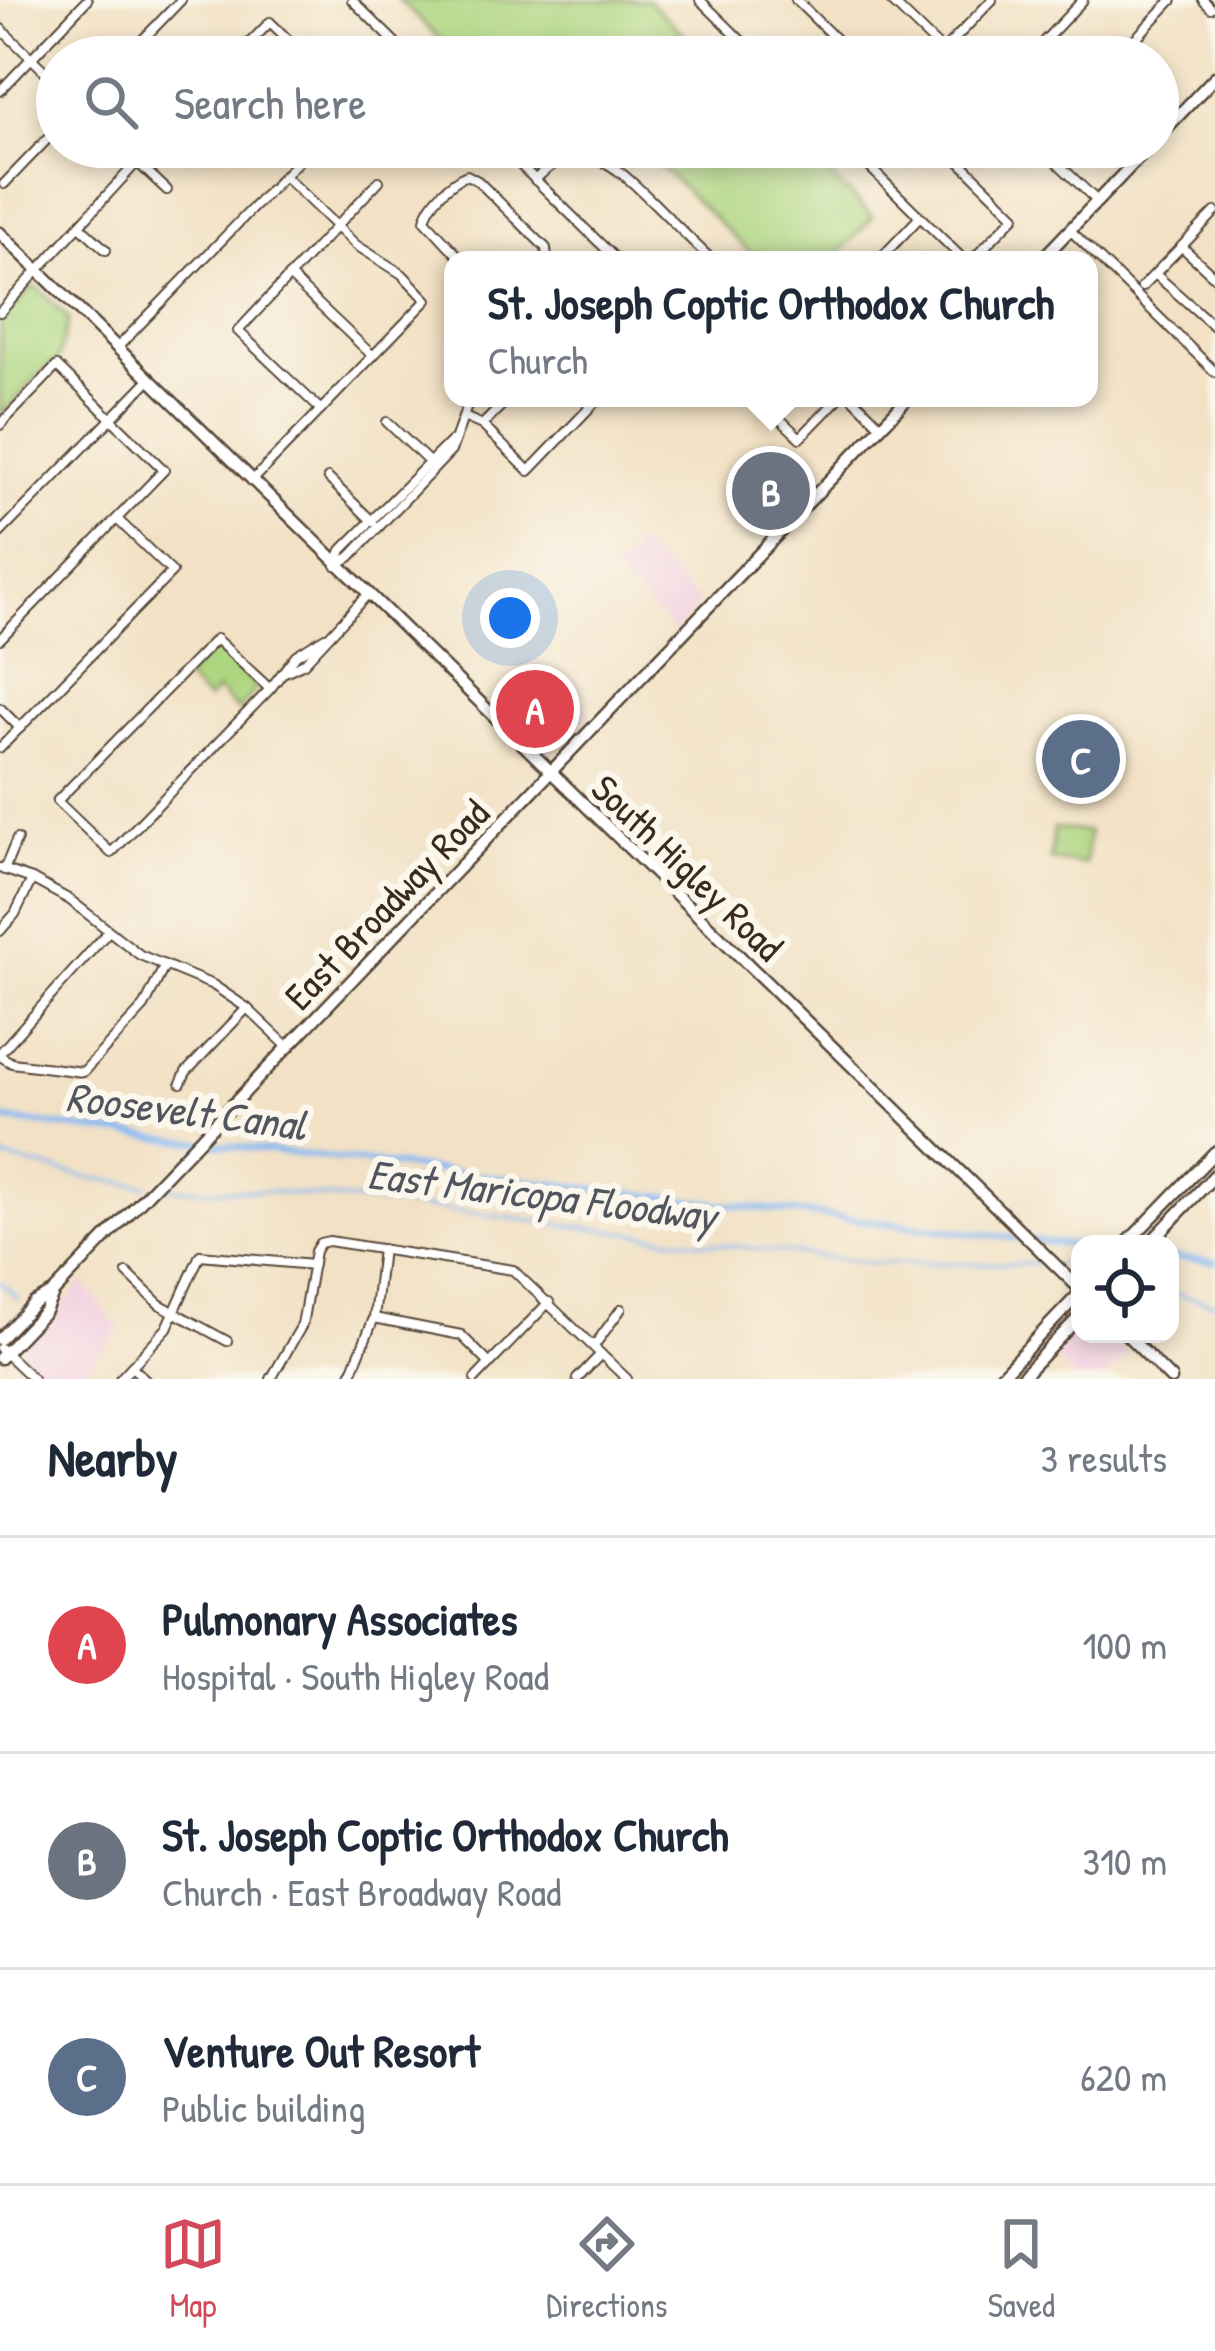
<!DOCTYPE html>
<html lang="en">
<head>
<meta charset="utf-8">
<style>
  body { margin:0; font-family:"Patrick Hand",sans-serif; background:#f6f6f7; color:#1f2937 }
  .controls { position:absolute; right:36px; bottom:36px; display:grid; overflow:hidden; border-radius:24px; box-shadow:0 6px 18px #0003 }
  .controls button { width:108px; height:108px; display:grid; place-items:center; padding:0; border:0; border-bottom:3px solid #e0e1e3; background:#fff; color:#1f2937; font:60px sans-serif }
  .you { position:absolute; left:510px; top:618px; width:42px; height:42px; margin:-30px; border:9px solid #fff; border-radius:50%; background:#1a73e8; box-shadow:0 0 0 18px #1a73e833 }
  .badge { display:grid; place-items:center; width:78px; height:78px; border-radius:50%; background:#d1495b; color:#fff; font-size:39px; font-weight:700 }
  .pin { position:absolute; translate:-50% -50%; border:6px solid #fff; box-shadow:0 3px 12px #0006 }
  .popup { position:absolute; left:444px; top:251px; width:654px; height:156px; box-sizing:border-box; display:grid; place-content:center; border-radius:24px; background:#fff; filter:drop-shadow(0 3px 9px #0005); font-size:39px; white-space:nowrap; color:#747a83 }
  .popup b { font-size:45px; color:#1f2937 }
  .popup::after { content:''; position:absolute; left:50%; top:100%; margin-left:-24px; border:24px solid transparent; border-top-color:#fff }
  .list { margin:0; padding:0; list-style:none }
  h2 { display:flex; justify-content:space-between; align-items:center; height:156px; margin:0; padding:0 48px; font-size:51px }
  h2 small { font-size:39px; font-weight:400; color:#747a83 }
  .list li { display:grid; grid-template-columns:78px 1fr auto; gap:36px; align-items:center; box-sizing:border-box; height:216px; padding:0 48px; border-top:3px solid #e0e1e3 }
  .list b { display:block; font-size:45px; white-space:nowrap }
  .list p { margin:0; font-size:39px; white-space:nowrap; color:#747a83 }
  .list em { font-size:39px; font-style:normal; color:#747a83 }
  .icon { flex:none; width:66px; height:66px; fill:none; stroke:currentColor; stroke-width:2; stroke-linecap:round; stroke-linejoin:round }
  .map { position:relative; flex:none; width:1215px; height:1379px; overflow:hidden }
  .search { position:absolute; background:#fff; box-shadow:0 6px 18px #0003; left:36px; right:36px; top:36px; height:132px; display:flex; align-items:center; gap:30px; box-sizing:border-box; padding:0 42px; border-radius:66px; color:#747a83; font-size:45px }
  .sheet { height:804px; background:#fff }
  nav { display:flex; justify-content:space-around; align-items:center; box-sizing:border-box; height:168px; border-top:3px solid #e0e1e3; background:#fff; font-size:33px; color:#747a83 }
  nav a { display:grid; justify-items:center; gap:6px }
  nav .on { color:#d1495b }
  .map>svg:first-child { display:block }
  .built { fill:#f2cfe0 }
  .green { fill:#aed681; stroke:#748050; stroke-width:3 }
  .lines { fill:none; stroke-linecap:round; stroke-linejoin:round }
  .stream { stroke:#84b9f3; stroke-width:3 }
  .canal { stroke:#84b9f3; stroke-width:6 }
  .minor-casing { stroke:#564537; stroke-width:12 }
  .major-casing { stroke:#564537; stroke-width:15 }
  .minor { stroke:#fff; stroke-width:8 }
  .major { stroke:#fff; stroke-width:10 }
  .labels { text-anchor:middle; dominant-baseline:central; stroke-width:12; stroke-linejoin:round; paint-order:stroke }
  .street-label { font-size:39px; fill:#3b2a1e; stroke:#fbf7ec }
  .water-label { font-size:42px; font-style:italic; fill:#51555e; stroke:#fbf7ec }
</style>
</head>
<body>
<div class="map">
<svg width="1215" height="1379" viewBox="0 0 1215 1379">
  <rect width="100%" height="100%" fill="#fbf7ec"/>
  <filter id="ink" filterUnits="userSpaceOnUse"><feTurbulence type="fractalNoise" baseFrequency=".00833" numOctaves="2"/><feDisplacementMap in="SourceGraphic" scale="24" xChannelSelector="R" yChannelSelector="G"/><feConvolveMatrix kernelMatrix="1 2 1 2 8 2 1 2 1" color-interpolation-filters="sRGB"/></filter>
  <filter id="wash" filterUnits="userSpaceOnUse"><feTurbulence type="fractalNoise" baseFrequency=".004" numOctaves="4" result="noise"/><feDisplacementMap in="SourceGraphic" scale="48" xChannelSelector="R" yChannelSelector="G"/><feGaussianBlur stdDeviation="2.7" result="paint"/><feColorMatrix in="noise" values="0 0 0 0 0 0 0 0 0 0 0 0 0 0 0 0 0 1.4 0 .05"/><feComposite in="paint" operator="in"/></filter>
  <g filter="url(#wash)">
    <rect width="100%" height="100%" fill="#f2e1c4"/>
    <g class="built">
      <polygon points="636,542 700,603 675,632 613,571 633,551 631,547"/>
      <polygon points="536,658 591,711 552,751 545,750 494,700"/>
      <polygon points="83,1281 120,1330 74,1379 45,1379 23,1358 20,1348 48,1323"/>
      <polygon points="1080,1326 1080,1334 1107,1334 1128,1354 1104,1379 1076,1379 1052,1356"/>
    </g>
    <g class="green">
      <polygon points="399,0 648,0 707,57 458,57"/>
      <polygon points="640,147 800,147 873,217 833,260 758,260"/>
      <polygon points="31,288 38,288 69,319 58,361 49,365 0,416 0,321"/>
      <polygon points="213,648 219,649 257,687 238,711 217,690 207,700 184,678"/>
      <polygon points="1054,828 1089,832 1085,864 1050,860"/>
    </g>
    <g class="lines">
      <g class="stream">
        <polyline points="0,1157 85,1177 147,1186"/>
        <polyline points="157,1188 264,1191 437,1209 871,1263 1049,1264"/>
        <polyline points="1058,1264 1080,1267"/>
        <polyline points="0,1282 18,1299"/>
        <polyline points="1170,1293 1215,1303"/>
      </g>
      <g class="canal">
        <polyline points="0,1119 1080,1246"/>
        <polyline points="1170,1257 1215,1262"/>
      </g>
    </g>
  </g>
  <g filter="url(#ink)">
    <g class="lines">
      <defs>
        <g id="minor">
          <polyline points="352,0 410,57"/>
          <polyline points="700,0 758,57"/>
          <polyline points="796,0 854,57"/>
          <polyline points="890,0 949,57"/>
          <polyline points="1203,0 1211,8"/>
          <polyline points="0,28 57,83"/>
          <polyline points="1135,39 1153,57"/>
          <polyline points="943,51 992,0"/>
          <polyline points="126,57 181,0"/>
          <polyline points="236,57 270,22 306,57"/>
          <polyline points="1029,57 1083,0"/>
          <polyline points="1118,57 1172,0"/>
          <polyline points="1158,61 1159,63"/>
          <polyline points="0,91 87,0"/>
          <polyline points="502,147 617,260"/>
          <polyline points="849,147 964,260"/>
          <polyline points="945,147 1015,216 972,260"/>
          <polyline points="1041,147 1097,201"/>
          <polyline points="137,162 167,190"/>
          <path d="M535,180C583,130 618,168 656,205C675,224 693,242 712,260"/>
          <polyline points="4,184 57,129"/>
          <polyline points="81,227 106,250"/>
          <polyline points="1070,230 1215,372"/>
          <polyline points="1182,247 1215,277"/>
          <path d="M462,260L425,220C429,202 450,182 467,175L478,181L546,248L547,260"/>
          <polyline points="879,260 920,217"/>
          <polyline points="1155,274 1215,327"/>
          <polyline points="289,276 373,356"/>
          <polyline points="1142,287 1215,212"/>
          <polyline points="0,312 151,147"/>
          <polyline points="117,348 312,147"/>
          <polyline points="758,398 800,438 839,398"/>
          <polyline points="853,398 881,426"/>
          <polyline points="321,410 238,331 379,181"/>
          <polyline points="464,417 482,425 529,471 599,398"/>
          <polyline points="387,422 430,463"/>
          <polyline points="0,425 57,366 164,470 0,639"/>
          <polyline points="482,425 509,398"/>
          <polyline points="328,478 373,522"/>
          <polyline points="252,481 427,300 402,274 356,245 284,176"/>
          <polyline points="0,533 149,380"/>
          <polyline points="336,565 350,557 451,451 470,398"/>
          <polyline points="336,565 342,550 451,441"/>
          <polyline points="285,672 304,663 367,595"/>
          <polyline points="270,689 216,639 57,801 111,853 270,689 296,655 325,637"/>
          <polyline points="0,708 20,728"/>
          <polyline points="0,748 172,572 117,519"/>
          <polyline points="0,868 32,879 70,900 140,955 213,985 247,1008 289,1048"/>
          <polyline points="4,870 17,839"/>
          <polyline points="0,931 15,914 32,879"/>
          <polyline points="0,1053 107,933"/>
          <polyline points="0,1056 12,1063 83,1072 144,1007 165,965"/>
          <polyline points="181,1083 186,1072 247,1008"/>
          <polyline points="127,1273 159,1304 227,1341"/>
          <polyline points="374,1318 461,1335 490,1364"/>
          <polyline points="594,1346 621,1309"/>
          <polyline points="0,1348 33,1379"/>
          <polyline points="132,1367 145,1379"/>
          <polyline points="120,1379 167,1328 200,1255 313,1265"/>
          <polyline points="271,1379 302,1325 315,1251 320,1243 329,1241 513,1270 627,1379"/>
          <polyline points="349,1379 374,1318 382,1249"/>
          <polyline points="475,1379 549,1302"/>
          <polyline points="577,1379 601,1354"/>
        </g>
        <g id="major">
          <polyline points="1158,137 1215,77"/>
          <polyline points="0,233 1080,1289"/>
          <polyline points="1041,260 1149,147"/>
          <polyline points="1126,1244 1215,1152"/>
          <polyline points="1149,1244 1215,1175"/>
          <polyline points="1126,1334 1171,1379"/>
          <polyline points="0,1339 34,1303 53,1293 908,398"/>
          <polyline points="0,1358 45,1311 52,1296"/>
          <polyline points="998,1379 1080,1293"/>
          <polyline points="1020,1379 1080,1316"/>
        </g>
      </defs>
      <use href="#minor" class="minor-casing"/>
      <use href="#major" class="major-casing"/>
      <use href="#minor" class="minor"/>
      <use href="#major" class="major"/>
    </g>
  </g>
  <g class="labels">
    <g class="street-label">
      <text transform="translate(688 867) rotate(44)">South Higley Road</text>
      <text transform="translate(386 904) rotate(-46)">East Broadway Road</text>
    </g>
    <g class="water-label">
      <text transform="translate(186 1110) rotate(7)">Roosevelt Canal</text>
      <text transform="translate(542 1194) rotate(7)">East Maricopa Floodway</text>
    </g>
  </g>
</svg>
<div class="controls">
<button><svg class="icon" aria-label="locate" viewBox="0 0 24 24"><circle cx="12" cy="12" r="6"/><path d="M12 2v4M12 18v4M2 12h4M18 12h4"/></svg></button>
</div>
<div class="you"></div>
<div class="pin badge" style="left:535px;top:709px;background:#e0444e">A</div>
<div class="pin badge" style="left:771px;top:491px;background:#6b7280">B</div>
<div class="popup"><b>St. Joseph Coptic Orthodox Church</b>Church</div>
<div class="pin badge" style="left:1081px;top:759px;background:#5c6f8a">C</div>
<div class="search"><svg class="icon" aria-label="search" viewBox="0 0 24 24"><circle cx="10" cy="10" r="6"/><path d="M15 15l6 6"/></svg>Search here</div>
</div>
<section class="sheet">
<h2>Nearby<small>3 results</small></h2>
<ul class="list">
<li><span class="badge" style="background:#e0444e">A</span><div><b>Pulmonary Associates</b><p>Hospital · South Higley Road</p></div><em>100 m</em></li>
<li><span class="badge" style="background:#6b7280">B</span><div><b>St. Joseph Coptic Orthodox Church</b><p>Church · East Broadway Road</p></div><em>310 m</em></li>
<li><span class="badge" style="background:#5c6f8a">C</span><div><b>Venture Out Resort</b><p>Public building</p></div><em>620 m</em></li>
</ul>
</section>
<nav>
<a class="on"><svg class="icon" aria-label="map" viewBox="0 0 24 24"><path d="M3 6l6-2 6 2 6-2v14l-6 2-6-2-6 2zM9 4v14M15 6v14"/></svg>Map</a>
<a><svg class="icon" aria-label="directions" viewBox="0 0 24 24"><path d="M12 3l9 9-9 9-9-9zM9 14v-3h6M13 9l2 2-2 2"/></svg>Directions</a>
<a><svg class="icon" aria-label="saved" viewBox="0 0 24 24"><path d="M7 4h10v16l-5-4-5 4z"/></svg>Saved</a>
</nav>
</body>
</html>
